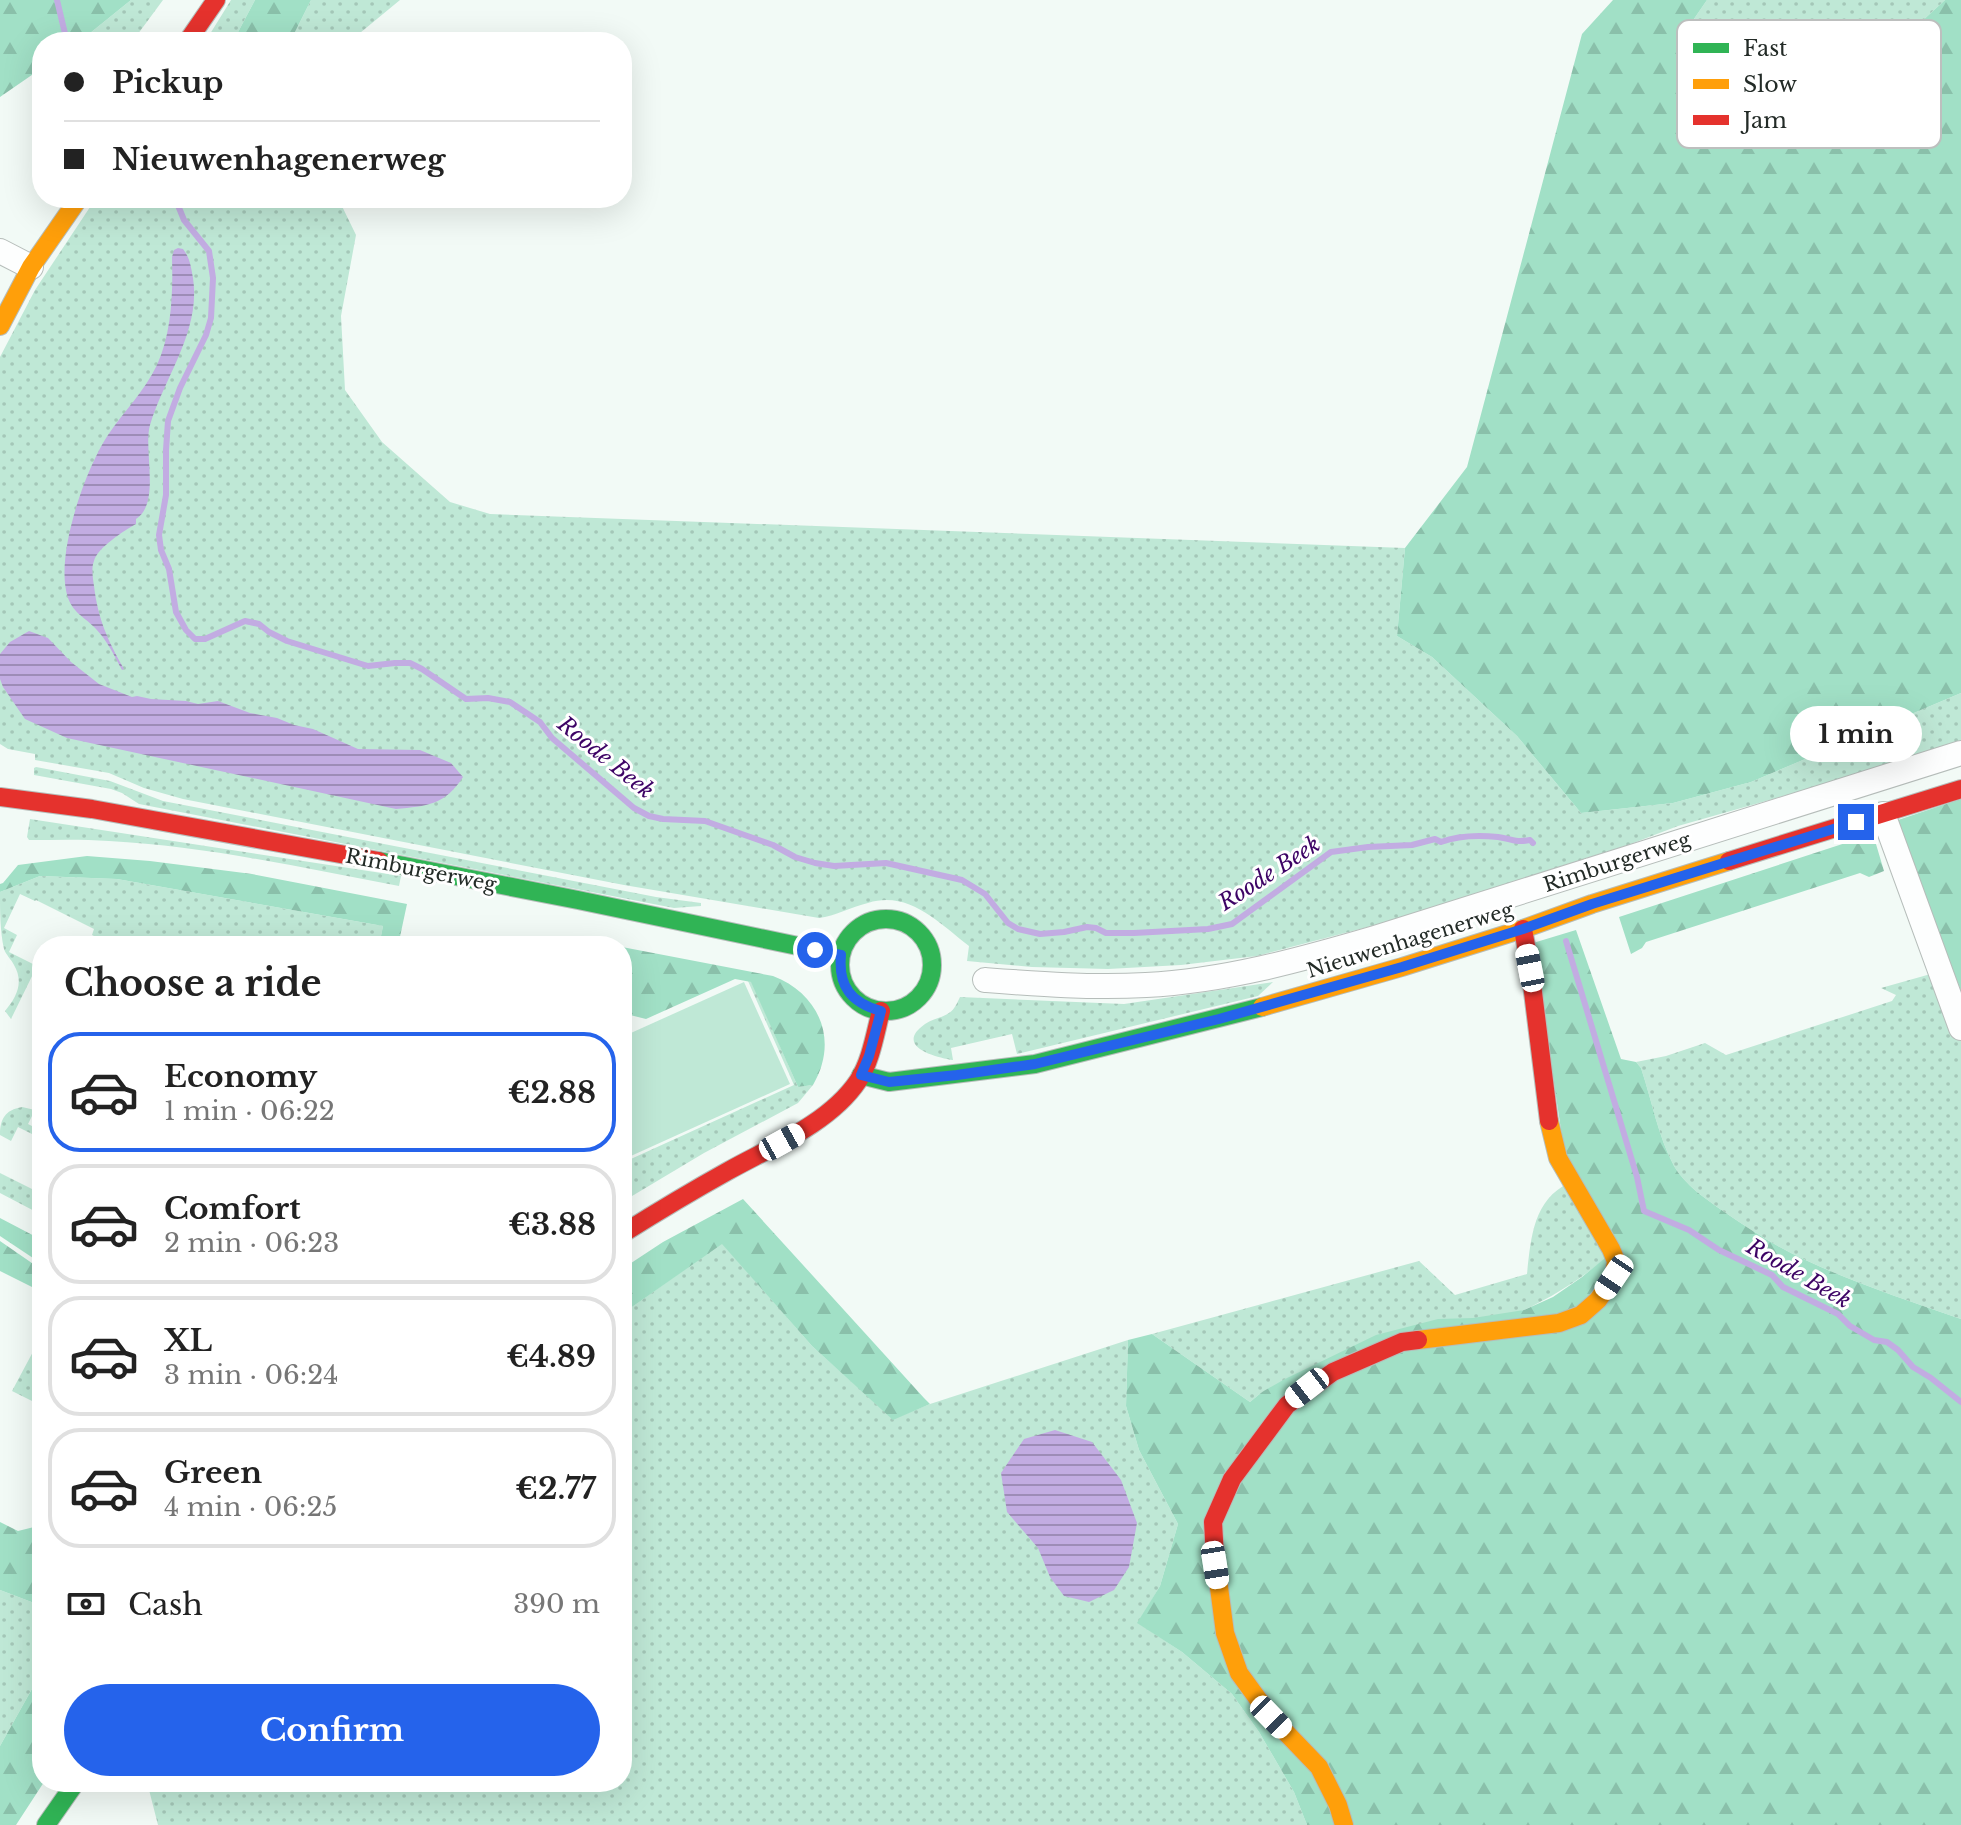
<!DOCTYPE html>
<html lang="en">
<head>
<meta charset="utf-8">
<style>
	:root { --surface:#fff; --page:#f6f6f6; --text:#222; --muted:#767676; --line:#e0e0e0; --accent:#2563eb }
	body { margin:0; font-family:"Libre Baskerville",serif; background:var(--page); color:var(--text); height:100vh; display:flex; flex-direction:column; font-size:30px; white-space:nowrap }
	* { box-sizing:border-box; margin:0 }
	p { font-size:26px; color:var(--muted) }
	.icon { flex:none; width:44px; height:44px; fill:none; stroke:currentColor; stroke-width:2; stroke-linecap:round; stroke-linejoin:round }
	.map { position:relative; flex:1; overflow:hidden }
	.details { position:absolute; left:32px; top:936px; width:600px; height:856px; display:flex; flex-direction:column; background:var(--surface); border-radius:32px; box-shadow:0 8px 32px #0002 }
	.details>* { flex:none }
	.banner { position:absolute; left:32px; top:32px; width:600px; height:176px; border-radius:32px; box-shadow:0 8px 32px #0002; display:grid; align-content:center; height:176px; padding:0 32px; background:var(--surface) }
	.end { position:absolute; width:36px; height:36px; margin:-18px; border:10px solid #2563eb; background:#fff; box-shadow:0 0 0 4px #fff }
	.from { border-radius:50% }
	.bubble { position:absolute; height:56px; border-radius:28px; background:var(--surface); box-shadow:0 8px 32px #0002; font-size:26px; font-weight:700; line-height:56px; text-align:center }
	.car { position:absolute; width:24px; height:48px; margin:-24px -12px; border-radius:10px; box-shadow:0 0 6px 2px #0007; background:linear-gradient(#fff 24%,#345 0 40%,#fff 0 76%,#345 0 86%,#fff 0) }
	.banner b { display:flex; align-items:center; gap:28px; height:76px; font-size:30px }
	.banner b+b { border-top:2px solid var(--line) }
	.banner i { width:20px; height:20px; background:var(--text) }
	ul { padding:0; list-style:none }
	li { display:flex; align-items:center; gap:24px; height:120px; margin:0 16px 12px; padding:0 16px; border:4px solid var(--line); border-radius:32px }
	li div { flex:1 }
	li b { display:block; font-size:30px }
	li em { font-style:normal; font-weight:700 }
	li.current { border-color:var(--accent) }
	li>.icon { width:72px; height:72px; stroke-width:1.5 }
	h2 { padding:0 32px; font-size:36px; line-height:96px }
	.pay { display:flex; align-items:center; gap:20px; height:88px; padding:0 32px; font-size:30px }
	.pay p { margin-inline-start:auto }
	.primary-button { display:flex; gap:16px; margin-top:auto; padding:16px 32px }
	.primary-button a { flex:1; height:92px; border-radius:48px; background:var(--accent); color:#fff; font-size:32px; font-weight:700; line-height:92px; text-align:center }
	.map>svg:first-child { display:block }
	.grass { fill:url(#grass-dots) }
	.forest { fill:url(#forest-firs) }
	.pitch { fill:#bfe8d6 }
	.water { fill:url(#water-rules) }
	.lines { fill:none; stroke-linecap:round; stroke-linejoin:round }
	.stream { stroke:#c2ace2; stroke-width:6 }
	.street-casing { stroke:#b6bdba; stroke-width:26 }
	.fast-casing { stroke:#b6bdba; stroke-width:20 }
	.slow-casing { stroke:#b6bdba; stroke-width:20 }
	.jam-casing { stroke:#b6bdba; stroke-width:20 }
	.street { stroke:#fdfefe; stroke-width:24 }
	.fast { stroke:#30b455; stroke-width:18 }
	.slow { stroke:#ff9f0a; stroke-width:18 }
	.jam { stroke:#e5322d; stroke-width:18 }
	.route { stroke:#2563eb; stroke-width:10 }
	.labels { text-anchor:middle; stroke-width:6; stroke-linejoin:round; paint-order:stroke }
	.street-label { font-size:20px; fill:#232b27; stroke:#fff }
	.water-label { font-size:22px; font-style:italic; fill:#3d0365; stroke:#fff }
	.key { fill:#fff; stroke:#bdbfbe; stroke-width:2 }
	.key-label { font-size:22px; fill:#232b27 }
</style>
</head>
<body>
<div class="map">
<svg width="1961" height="1825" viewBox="0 0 1961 1825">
	<defs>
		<pattern id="grass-dots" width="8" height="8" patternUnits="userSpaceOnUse" patternTransform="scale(2)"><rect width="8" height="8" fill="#bfe8d6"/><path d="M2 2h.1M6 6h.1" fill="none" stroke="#a4c7b8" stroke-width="1.8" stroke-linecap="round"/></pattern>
		<pattern id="forest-firs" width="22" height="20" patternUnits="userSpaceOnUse" patternTransform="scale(2)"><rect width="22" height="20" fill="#a1e0c6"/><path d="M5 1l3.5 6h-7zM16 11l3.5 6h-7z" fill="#8ac0aa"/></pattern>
		<pattern id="water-rules" width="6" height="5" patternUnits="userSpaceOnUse" patternTransform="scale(2)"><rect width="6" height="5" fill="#c2ace2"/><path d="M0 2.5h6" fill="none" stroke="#9d8cb7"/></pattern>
	</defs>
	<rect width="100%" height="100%" fill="#f2faf6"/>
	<!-- grass -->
	<path class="grass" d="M131,0h32l-31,42h-53z
		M231,0h24l-18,34 -21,2 -1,6h-10z
		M311,0h89l-51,42h-59z
		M1707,0h238l-148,136 -60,-20 -49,-35 -3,-49z
		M96,198h242l18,37 -15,81 4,74 37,52 68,60 40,12 915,34 -8,88 35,21 85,79 64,77 92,-10 78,-21 210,-89v48l-125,40 -158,45 -50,19 -245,78 -126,33 -76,9 -73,4 -76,-2 -65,-6 2,-15c-30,-23 -60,-56 -101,-43 -17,4 -33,13 -49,15l-195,-33 -441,-86 -39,-11 -35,-15 -74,-13v-6l-27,-5 -8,-5v-387l35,-67z
		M36,767l74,14 53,20 493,96 45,6v3l-27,2 -535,-104 -17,-11 -11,-4 -77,-14v-7z
		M30,819l371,57 -2,10c-96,-18 -193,-40 -290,-45 -27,-2 -54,-1 -80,-1l-2,-3z
		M40,876l77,3 266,47 -4,20h-275l2,-4 -14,-7 2,-6 -58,-29 -1,1 -15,-7 -16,34 13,7 -8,17 26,13 1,3 -25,51 -6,-8c12,-14 19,-29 9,-46 -3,-6 -8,-10 -10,-16 -4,-18 -4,-38 -4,-57z
		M1952,968l9,23v328c-57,-20 -116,-39 -170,-66 -24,-12 -46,-27 -68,-42 -17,-12 -38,-26 -49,-45 -16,-30 -22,-65 -33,-98l-5,-6 30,-6 39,-13 21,12 166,-54 4,-6 -15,-7z
		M748,981l4,1 46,105 15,-2 -15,18 -94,50 -82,49v-39l172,-78z
		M1273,982l-15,14 -241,58 -5,-20 -61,14 2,12c-19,-3 -59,-14 -28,-36 7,-5 17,-6 24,-11 6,-4 8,-10 11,-16l164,7z
		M22,1107l13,3 -7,14 14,7v8l-24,-12 -7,14 -11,-6c0,-16 5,-25 22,-28z
		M0,1173l42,21v21l-42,-22z
		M1569,1183l42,71c-29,24 -53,40 -87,56l-262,82 -12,10 -98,-68 267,-73 36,34 72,-21c4,-36 6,-74 42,-91z
		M722,1243l90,103 81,73 37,-15 198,-64 -2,66 13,44 39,74 -18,62 -22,37 44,29 50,42 27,38 35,60 13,33h-1149l-11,-43h475v-468z
		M35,1348l7,4v34l-8,16 -22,-11z
		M0,1590l42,16v65l-42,75z"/>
	<!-- forest -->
	<path class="forest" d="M0,0h131l-52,42h-37v26l-42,29z
		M255,0h56l-21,42h-75l1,-6 21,-2z
		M1613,0h94l-22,32 3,49 49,35 60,20 148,-136h16v693l-210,89 -78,21 -92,10 -64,-77 -85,-79 -35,-21 8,-88 62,-81 115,-433z
		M1961,799v192l-66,-170z
		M1873,834l11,37 -15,6 -9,-4 -214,69 -4,6 -11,6 -12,-37z
		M87,856l63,5 102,13 155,30 -9,42h-19l4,-20 -266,-47 -77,-3 -40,16v-8l3,-1 15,-18z
		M1576,930l45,129 15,3 5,6c11,33 17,68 33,98 11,19 32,33 49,45 22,15 44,30 68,42 54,27 113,46 170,66v506h-654l-13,-33 -35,-60 -27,-38 -50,-42 -45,-29 23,-37 18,-62 -39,-74 -13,-44 2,-66 24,-6 98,68 12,-10 23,-13 91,-44 62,-16 35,-1 51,-8 29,-13 29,-20 28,-23 -41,-71 -36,-240z
		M622,947l151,29c47,18 66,65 40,109l-15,2 -47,-105 -16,-3 -89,40 -24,-6z
		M743,1199l181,199 6,6 -37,16 -81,-74 -90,-102 -100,70v-45l41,-27z
		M0,1218l42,22v24l-42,-28z
		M0,1241l42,29v22l-42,-21z
		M0,1522l18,9 24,-6v81l-42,-16z
		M42,1671v111h2l-28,43h-16v-79z"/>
	<!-- pitch -->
	<path class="pitch" d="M744,982l46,102 -168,76v-123z"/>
	<!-- water -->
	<path class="water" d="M178,248l5,1c7,9 8,18 10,29 8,53 -28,98 -43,147 -7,25 11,78 -14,94v5c-11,6 -39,24 -42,37 -3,7 -1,18 0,25 4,33 14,55 30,83l-2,1c-7,-13 -15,-30 -26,-41 -11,-12 -22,-15 -28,-31 -14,-41 17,-128 40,-163 16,-24 36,-43 49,-70 15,-33 16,-72 15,-108l2,-7z
		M29,631l19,7 23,24 28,22 33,13 5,-1 14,3 35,2 12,3 20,-3 32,12 27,5 17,7 19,4 45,20 62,1 31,13 12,14c-18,28 -36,29 -67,32l-329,-71 -42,-19 -22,-32 -3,-8v-25l10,-12z
		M1055,1430l37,12 29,38 16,43 -8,44 -15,23 -25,12 -25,-6 -14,-19 -12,-29 -31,-36 -6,-39 23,-34z"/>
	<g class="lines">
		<!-- stream -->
		<path class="stream" d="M57,0l10,42
			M175,198l9,22 25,31 4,27 -2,40 -5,17 -26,53 -12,33 -2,29v45l-7,40 2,15 8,19 7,43 10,18 9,9h10l40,-18 14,3 10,8 18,9 81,25 27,-3h15l12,6 44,30 22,-1 22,4 30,20 12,16 82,70 15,8 14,3 42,2 68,24 22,12 20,6 19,3 52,-3 76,17 23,14 23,29 10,6 22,5 24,-2 23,-5 9,1 10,5h28l74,-4 24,-5 99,-72 37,-5 44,-2 23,-6 6,3c19,-7 37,-7 57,-5 15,2 16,6 32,3l3,3
			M1566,941l71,236 7,34 45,19 30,20 53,25 11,12 55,27 12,12 24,14 13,2 11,8 15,17 18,11 30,24"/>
		<defs>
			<path id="street" d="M0,251l31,16
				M1883,814l78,214
				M985,980c54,4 107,8 161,5 78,-4 154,-25 229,-47l586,-185"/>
			<path id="fast" d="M379,861l199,39 263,55
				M840 965a46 46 0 1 1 92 0a46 46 0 1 1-92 0Z
				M861,1075l28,7 146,-18 227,-57
				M46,1825l30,-43"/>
			<path id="slow" d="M0,326l31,-59 48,-69
				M1262,1007l140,-40 121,-38 69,-25 137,-43
				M1418,1340l141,-17 22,-8 17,-15 16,-23 2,-16 -5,-12 -53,-91 -9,-37
				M1215,1557l10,76 14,40 32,44 48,50 19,38 6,20"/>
			<path id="jam" d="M187,42l29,-42
				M0,797l92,12 287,52
				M1729,861l232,-72
				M1523,929l7,39 19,153
				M622,1234c35,-22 70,-43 106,-63 43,-24 102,-48 130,-90 13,-20 17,-47 23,-70
				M1215,1557l-2,-35 19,-43 55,-74 46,-33 69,-30 16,-2"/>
		</defs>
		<!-- street casing -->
		<use href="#street" class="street-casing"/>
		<!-- fast casing -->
		<use href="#fast" class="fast-casing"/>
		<!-- slow casing -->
		<use href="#slow" class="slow-casing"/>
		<!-- jam casing -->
		<use href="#jam" class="jam-casing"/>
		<!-- street -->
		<use href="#street" class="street"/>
		<!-- fast -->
		<use href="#fast" class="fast"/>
		<!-- slow -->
		<use href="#slow" class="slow"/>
		<!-- jam -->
		<use href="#jam" class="jam"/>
	</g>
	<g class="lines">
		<!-- route -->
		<path class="route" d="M815,950l26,5c-3,31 10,48 40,56l-12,45 -8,19 28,7 68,-7 78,-11 184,-45 183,-52 121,-38 69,-25 264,-82"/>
	</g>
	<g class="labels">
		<!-- street labels -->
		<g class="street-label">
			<text transform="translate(1617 862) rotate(-18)" y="7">Rimburgerweg</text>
			<text transform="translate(421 870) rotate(11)" y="7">Rimburgerweg</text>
			<text transform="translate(1410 940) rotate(-17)" y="7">Nieuwenhagenerweg</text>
		</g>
		<!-- water labels -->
		<g class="water-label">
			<text transform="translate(606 757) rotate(39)" y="8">Roode Beek</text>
			<text transform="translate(1269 873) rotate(-33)" y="8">Roode Beek</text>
			<text transform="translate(1799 1273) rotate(30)" y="8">Roode Beek</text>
		</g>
	</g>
	<!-- legend -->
	<rect x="1677" y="20" width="264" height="128" rx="12" class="key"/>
	<rect x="1693" y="43" width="36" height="10" fill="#30b455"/>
	<rect x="1693" y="79" width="36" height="10" fill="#ff9f0a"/>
	<rect x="1693" y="115" width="36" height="10" fill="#e5322d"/>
	<g class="key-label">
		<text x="1743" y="56">Fast</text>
		<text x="1743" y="92">Slow</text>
		<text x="1743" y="128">Jam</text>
	</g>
</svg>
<i class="end from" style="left:815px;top:950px"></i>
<i class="end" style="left:1856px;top:822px"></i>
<div class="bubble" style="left:1790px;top:706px;width:132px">1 min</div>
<i class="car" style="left:1530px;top:968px;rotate:349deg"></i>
<i class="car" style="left:782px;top:1142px;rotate:61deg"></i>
<i class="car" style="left:1614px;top:1277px;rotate:214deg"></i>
<i class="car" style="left:1307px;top:1388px;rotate:232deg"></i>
<i class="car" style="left:1215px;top:1565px;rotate:171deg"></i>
<i class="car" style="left:1271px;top:1717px;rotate:136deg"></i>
<div class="banner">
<b><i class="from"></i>Pickup</b>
<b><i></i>Nieuwenhagenerweg</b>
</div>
<section class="details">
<h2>Choose a ride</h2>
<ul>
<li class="current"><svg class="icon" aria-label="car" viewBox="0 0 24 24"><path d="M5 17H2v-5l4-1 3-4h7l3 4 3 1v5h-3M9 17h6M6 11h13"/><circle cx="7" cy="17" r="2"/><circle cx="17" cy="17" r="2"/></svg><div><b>Economy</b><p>1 min · 06:22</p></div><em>€2.88</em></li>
<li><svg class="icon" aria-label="car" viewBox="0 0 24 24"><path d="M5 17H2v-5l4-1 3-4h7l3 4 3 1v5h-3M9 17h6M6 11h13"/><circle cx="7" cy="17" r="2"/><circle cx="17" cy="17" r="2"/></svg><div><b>Comfort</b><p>2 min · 06:23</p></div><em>€3.88</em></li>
<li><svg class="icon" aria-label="car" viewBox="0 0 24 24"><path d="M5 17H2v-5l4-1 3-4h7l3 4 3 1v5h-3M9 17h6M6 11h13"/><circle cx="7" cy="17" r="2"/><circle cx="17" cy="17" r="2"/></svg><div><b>XL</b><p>3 min · 06:24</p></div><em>€4.89</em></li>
<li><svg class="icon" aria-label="car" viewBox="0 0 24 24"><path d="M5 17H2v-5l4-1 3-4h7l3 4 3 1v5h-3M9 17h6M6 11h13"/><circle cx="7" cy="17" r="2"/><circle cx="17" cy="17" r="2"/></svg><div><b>Green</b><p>4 min · 06:25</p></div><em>€2.77</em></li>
</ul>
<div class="pay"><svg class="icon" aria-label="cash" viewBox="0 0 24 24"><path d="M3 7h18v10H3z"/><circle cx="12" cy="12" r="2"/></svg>Cash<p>390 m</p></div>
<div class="primary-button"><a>Confirm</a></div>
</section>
</div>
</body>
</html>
